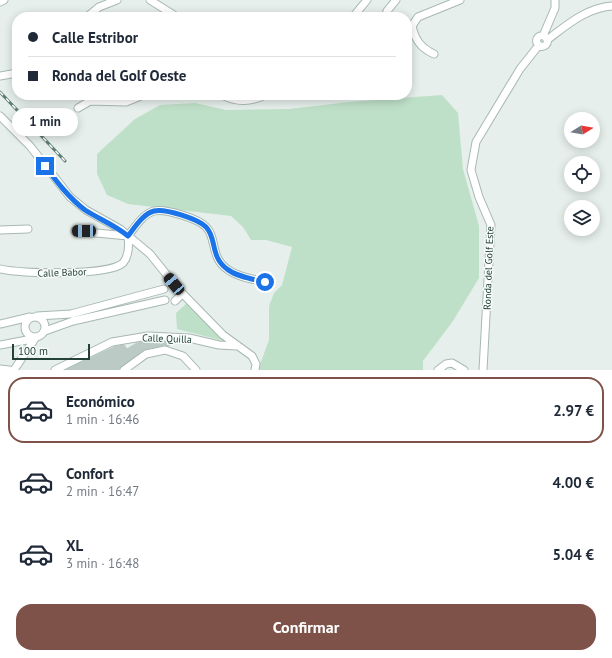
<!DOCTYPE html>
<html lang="es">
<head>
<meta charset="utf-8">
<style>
	:root { --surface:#fff; --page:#f2f2f3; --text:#1f2937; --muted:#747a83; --line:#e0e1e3; --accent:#7f5249 }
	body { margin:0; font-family:"PT Sans",sans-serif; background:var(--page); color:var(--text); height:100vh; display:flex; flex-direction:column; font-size:15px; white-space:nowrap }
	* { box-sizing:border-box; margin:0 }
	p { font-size:13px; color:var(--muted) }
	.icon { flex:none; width:22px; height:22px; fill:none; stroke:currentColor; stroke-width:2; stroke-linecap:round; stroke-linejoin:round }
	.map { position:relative; height:370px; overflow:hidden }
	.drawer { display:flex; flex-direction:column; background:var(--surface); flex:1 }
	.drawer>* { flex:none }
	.top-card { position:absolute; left:12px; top:12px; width:400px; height:88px; border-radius:16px; box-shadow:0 2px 10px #0003; display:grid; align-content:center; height:88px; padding:0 16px; background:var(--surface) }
	.needle { width:26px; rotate:79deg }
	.controls { position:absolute; left:564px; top:112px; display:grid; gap:8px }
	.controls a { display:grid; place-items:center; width:36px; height:36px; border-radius:50%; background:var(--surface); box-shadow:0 2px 10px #0003; font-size:20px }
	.scale { position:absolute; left:12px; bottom:10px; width:78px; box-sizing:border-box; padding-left:4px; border:2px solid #24423a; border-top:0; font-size:11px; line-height:14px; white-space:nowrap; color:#24423a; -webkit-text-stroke:3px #f7fbf9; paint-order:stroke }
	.end { position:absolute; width:18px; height:18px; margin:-9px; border:5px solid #1a73e8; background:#fff; box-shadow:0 0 0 2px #fff }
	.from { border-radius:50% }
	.bubble { position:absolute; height:28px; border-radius:14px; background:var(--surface); box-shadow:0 2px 10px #0003; font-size:13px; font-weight:600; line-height:28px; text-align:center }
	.car { position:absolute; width:12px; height:24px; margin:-12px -6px; border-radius:5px; box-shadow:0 0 3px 1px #0007; background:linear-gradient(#222 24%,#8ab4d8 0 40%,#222 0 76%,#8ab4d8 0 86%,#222 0) }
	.top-card b { display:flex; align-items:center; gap:14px; height:38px; font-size:15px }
	.top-card b+b { border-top:1px solid var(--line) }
	.top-card i { width:10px; height:10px; background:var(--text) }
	ul { padding:7px 0 0; list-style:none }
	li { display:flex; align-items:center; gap:12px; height:66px; margin:0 8px 6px; padding:0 8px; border:2px solid transparent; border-radius:16px }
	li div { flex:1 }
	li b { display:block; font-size:15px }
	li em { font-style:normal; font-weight:600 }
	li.current { border-color:var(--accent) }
	li>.icon { width:36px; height:36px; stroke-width:1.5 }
	.primary-button { display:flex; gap:8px; margin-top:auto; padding:8px 16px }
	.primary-button a { flex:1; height:46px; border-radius:16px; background:var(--accent); color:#fff; font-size:16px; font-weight:600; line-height:46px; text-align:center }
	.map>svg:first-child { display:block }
	.green { fill:#bfe0c8 }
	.building { fill:#bbcac4; stroke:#b8c9c2 }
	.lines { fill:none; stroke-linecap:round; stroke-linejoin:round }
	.minor-casing { stroke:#a8b8b2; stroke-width:9 }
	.minor { stroke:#fff; stroke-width:7 }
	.rail-casing { stroke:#5f7d75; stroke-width:3 }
	.rail { stroke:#f7fbf9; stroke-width:1.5; stroke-dasharray:4.5; stroke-linecap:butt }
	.route { stroke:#1a73e8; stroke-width:5 }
	.labels { text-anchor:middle; stroke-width:3; stroke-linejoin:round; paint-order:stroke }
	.street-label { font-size:10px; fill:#24423a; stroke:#f7fbf9 }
</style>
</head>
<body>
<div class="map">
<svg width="612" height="370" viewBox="0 0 612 370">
	<rect width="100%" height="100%" fill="#e6efeb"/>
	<!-- green -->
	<path class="green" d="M442,95l16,18 5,56 16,57v52l-26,43 -30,40v9h-165l11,-30v-34l5,-13 8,-8 10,-38 -26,-7h-15l-8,-13 -12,-11 -103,-12 -21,-9 -10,-21v-20l38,-35 25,-14 35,-2 31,7 63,-1 60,-7z
		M187,303l37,38 -47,-12 -1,-16z"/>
	<!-- building -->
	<path class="building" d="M154,341l15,1v4l-5,-1 -21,5 -25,20h-52l48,-23 10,-2 3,4 10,-6z"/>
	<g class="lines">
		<defs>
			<path id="minor" d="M150,0l27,17
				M0,2l4,-2
				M87,17l12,-10 18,-7
				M353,17l14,-17
				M385,17l2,-6 9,-11
				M536.5 41a5.5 5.5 0 1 1 11 0a5.5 5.5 0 1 1-11 0Z
				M543,36l12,-28v-8
				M547,40c20,-15 39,-32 65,-34
				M434,54c-13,-6 -19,-14 -22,-28l6,-9 42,-17
				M0,76l17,-3
				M222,95c14,7 29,7 43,0
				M78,108l12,-7 36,1 17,-7
				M0,116l30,30 40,51 16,13 34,19 30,25 29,36v7l-4,4
				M0,230l28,-1
				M75,231l53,5
				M0,269c20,5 109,7 123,-6 6,-7 6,-19 5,-27 7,-9 15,-22 26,-25 11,-3 45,8 52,16 11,11 4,30 21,42 10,8 26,10 38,13
				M179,290l44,45 29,21 4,8 -1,6
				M37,316l34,-2 93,-25
				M25 327a10 10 0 1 1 20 0a10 10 0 1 1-20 0Z
				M0,324l30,-7
				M45,331l28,-10 92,-21
				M0,345l27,-5 6,-3
				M0,369l9,1
				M14,370l22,-33
				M55,370l57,-28 36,-6 41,2 30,7 18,1
				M124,370l22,-16 19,-4 18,6 13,14
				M438,370l8,-6 6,-1 12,7
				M483,370l8,-145 -12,-28 -8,-27 5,-28 44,-73 19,-24"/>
		</defs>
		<!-- minor casing -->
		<use href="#minor" class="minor-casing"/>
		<!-- minor -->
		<use href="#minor" class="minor"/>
		<defs>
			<path id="rail" d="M0,92l65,69"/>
		</defs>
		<!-- rail casing -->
		<use href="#rail" class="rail-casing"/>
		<!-- rail -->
		<use href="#rail" class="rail"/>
	</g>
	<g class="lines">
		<!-- route -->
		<path class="route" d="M45,166c12,16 24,32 40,44 14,9 30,15 43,26 7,-9 15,-22 26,-25 11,-3 44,8 52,16 11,11 4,30 21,42 10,8 26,10 38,13"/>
	</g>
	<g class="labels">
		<!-- street labels -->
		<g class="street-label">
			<text transform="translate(488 268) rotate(-88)" y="4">Ronda del Golf Este</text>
			<text transform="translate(62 272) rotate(-2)" y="4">Calle Babor</text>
			<text transform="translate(167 338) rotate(2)" y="4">Calle Quilla</text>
		</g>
	</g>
</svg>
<div class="controls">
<a><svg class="needle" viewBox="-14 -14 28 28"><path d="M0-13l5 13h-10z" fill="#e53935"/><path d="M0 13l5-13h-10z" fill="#747a83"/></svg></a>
<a><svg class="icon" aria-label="locate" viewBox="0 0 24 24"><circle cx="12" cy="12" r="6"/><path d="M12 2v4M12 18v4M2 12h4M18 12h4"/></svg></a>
<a><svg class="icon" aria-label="layers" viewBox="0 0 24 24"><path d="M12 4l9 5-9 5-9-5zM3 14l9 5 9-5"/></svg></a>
</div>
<div class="scale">100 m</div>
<i class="end from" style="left:265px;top:282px"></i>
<i class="end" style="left:45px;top:166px"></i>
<div class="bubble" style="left:12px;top:108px;width:66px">1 min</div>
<i class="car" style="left:84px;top:231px;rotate:270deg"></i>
<i class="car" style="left:174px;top:284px;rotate:320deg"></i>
<div class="top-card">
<b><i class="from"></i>Calle Estribor</b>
<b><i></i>Ronda del Golf Oeste</b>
</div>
</div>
<section class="drawer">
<ul>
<li class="current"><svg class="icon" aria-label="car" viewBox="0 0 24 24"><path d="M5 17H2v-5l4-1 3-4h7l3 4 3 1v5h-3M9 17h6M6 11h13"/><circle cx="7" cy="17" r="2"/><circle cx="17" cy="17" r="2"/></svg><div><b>Económico</b><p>1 min · 16:46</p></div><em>2.97 €</em></li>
<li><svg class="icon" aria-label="car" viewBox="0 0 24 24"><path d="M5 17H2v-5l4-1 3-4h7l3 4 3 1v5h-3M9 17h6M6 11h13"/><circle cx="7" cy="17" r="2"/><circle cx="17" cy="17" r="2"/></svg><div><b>Confort</b><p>2 min · 16:47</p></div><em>4.00 €</em></li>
<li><svg class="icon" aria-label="car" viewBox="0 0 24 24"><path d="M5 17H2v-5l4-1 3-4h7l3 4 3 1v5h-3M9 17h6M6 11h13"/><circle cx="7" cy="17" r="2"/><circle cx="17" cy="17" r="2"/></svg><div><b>XL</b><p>3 min · 16:48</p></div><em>5.04 €</em></li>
</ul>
<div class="primary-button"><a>Confirmar</a></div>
</section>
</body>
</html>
